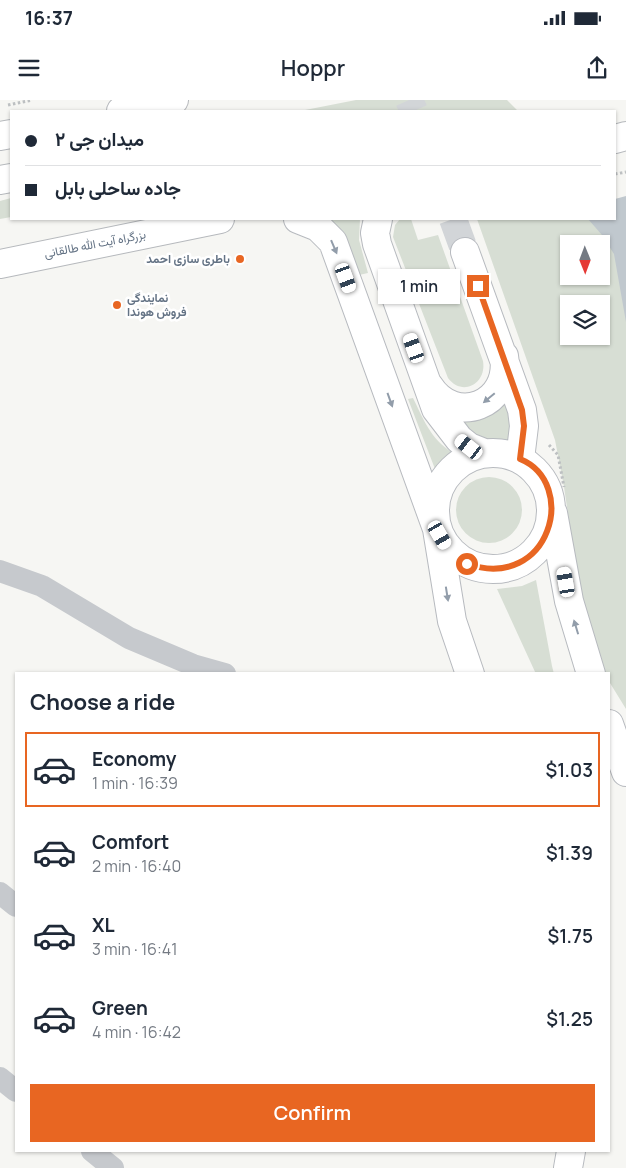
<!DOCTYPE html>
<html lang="en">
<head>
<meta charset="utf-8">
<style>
	:root { --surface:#fff; --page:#f2f2f3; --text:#1f2937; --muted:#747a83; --line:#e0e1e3; --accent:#e86622 }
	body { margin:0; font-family:Manrope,Vazirmatn,sans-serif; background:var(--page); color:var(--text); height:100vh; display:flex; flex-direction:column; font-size:19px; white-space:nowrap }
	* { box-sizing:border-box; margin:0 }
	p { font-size:16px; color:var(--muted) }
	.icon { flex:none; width:28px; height:28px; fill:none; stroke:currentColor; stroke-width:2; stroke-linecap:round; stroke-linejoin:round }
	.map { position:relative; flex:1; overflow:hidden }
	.details { position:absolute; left:15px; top:572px; width:595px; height:480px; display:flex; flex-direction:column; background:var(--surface); border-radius:0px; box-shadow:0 1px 4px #0004 }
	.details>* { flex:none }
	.hud { position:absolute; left:10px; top:10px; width:606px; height:110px; border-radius:0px; box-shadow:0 1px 4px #0004; display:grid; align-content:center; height:110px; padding:0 15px; background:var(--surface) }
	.needle { width:32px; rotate:179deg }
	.buttons { position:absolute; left:560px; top:135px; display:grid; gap:10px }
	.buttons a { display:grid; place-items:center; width:50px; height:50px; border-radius:0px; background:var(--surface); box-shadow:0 1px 4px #0004; font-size:25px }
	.end { position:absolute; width:22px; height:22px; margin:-11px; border:6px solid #e86622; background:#fff; box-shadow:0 0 0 2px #fff }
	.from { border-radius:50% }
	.bubble { position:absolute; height:35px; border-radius:0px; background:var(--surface); box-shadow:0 1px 4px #0004; font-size:16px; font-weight:600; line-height:35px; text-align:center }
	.car { position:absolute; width:15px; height:30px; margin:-15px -8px; border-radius:6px; box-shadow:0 0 4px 1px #0007; background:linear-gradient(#fff 24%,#345 0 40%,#fff 0 76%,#345 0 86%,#fff 0) }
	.hud b { display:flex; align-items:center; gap:18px; height:48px; font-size:19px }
	.hud b+b { border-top:1px solid var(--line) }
	.hud i { width:12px; height:12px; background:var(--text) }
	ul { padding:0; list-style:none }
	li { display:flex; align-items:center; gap:15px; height:75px; margin:0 10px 8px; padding:0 5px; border:2px solid transparent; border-radius:0px }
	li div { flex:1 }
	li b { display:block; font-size:19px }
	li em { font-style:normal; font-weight:600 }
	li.current { border-color:var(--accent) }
	li>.icon { width:45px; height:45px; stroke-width:1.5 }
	h2 { padding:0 15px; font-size:22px; line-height:60px }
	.primary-button { display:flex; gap:10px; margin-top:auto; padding:10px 15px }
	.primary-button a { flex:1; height:58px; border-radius:0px; background:var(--accent); color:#fff; font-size:20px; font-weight:600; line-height:58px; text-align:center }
	.status { display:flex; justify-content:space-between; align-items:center; height:35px; padding:0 25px; background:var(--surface); direction:ltr }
	.status svg { height:14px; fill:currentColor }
	header { display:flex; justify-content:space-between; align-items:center; height:65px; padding:0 15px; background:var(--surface); font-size:22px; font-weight:600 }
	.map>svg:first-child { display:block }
	.green { fill:#d7ded4; fill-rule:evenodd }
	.water { fill:#c0c8ce }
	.pier { fill:#f6f6f3 }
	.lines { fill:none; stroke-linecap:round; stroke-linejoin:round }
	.primary-tunnel { stroke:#d2d5d8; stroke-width:28; stroke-dasharray:28 14; stroke-linecap:butt }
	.primary-casing { stroke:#b7babf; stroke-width:30 }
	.highway-casing { stroke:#b6b9bd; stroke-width:30 }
	.path { stroke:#bdc0c2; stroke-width:3; stroke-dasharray:2.5 2.5; stroke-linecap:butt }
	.street { stroke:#c6c9cd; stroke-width:22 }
	.primary { stroke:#fff; stroke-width:28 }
	.highway { stroke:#fff; stroke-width:28 }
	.oneway { fill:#929daa }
	.route { stroke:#e86622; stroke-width:6 }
	.poi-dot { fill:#e86622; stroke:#fff; stroke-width:2 }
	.labels { text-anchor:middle; stroke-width:5; stroke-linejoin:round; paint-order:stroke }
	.street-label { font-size:12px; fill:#647385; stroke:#fff }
	.poi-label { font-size:12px; font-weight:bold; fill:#647385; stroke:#fff; text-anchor:end }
</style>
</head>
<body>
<div class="status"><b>16:37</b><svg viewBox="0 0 49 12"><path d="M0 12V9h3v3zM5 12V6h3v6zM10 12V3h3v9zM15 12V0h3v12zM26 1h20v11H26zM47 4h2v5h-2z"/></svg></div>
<header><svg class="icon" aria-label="menu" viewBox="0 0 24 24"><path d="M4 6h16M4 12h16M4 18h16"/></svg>Hoppr<svg class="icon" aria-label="share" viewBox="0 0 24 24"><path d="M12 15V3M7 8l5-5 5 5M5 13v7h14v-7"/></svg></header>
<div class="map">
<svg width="626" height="1068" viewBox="0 0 626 1068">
	<rect width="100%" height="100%" fill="#f6f6f3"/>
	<!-- green -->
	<path class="green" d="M356,0h270v609l-16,-26 -1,-9h-3l-25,-73 -17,-114 -9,-47 -78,-221h138v-108h-315zM569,144h32v32h-32zM569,204h32v32h-32z
		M11,98v19l-11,2v-18z
		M324,119h36l-1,21 9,33 -9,2z
		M400,119h11l7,21 20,-5 45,126c4,23 -21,36 -35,17l-55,-141 2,-12z
		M507,290l4,28 -2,27 -31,-4 -23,-25z
		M413,298c10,20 18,42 39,54l-17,17 -27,-70z
		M456 410a33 33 0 1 1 66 0a33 33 0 1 1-66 0Z
		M536,480l16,86 2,8h-18l-39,-85 25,-3z"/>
	<!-- water -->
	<path class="water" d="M626,0v222l-12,-68 -12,-19 -14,-16h27v-108z"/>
	<!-- pier -->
	<path class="pier" d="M507,0h119v96l-11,3v-88h-97z"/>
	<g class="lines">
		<!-- primary-tunnel -->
		<path class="primary-tunnel" d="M409,0l5,11
			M453,119l12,33"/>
		<defs>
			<path id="primary" d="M298,119l20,8 15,15 104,287 15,92 18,53
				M378,119l-3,14 2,11 59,165 23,30 10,8 15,6
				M465,152l57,158 2,16 -4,33
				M429,286c26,41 83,19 75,-30
				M435 411a58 58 0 1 1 116 0a58 58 0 1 1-116 0Z
				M553,413l16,88 22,73
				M609,624l17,48
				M568,1068l3,-17"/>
			<path id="highway" d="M121,11l53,-11
				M0,36l11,-2
				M615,39l11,-3
				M0,80l11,-2
				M0,164l220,-45"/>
		</defs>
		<!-- primary casing -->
		<use href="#primary" class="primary-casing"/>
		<!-- highway casing -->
		<use href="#highway" class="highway-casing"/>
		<!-- path -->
		<path class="path" d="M8,5l24,-5
			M615,74l11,-2
			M549,345l9,10 6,32"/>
		<!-- street -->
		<path class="street" d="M0,471l42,15 87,52 64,27 32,9
			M0,793l16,13
			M0,978l16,13
			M92,1051l21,17"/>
		<!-- primary -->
		<use href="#primary" class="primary"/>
		<!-- highway -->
		<use href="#highway" class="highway"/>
	</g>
	<!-- one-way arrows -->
	<defs><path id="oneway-solid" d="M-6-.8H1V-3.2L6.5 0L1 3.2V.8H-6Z" transform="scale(1.25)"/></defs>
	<g class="oneway">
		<use href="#oneway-solid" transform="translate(334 147) rotate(67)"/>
		<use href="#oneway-solid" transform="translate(489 298) rotate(140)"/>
		<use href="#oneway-solid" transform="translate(390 300) rotate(70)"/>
		<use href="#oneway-solid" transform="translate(447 494) rotate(81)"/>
		<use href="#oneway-solid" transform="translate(576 527) rotate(-107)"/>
	</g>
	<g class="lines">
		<!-- route -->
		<path class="route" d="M467,464c84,28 112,-81 53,-105l4,-33 -2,-16 -44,-124"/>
	</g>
	<!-- markers -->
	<g class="poi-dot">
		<circle cx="240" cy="159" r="5"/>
		<circle cx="117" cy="205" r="5"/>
	</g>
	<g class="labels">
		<!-- street labels -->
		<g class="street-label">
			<text transform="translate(95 144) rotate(-11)" y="4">بزرگراه آیت الله طالقانی</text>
		</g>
		<!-- poi labels -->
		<g class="poi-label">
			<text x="230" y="163">باطری سازی احمد</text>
			<text x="127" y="202" text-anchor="start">نمایندگی<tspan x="127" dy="14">فروش هوندا</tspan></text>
		</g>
	</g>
</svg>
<div class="buttons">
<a><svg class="needle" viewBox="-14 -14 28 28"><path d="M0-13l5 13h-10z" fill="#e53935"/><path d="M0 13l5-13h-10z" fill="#747a83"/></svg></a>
<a><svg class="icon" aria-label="layers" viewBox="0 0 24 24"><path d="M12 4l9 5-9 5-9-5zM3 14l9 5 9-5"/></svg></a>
</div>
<i class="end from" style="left:467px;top:464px"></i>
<i class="end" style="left:478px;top:186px"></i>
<div class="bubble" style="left:378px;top:169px;width:82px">1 min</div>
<i class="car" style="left:346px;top:178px;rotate:160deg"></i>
<i class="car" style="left:414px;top:248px;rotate:340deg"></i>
<i class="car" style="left:469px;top:347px;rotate:308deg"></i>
<i class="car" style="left:440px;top:435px;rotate:150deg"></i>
<i class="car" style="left:566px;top:482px;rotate:350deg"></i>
<div class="hud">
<b><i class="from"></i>میدان جی ۲</b>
<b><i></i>جاده ساحلی بابل</b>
</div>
<section class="details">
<h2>Choose a ride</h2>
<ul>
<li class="current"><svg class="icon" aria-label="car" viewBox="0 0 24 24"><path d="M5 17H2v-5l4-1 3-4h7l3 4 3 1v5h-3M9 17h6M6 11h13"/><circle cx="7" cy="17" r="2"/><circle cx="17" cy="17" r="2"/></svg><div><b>Economy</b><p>1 min · 16:39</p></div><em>$1.03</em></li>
<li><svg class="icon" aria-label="car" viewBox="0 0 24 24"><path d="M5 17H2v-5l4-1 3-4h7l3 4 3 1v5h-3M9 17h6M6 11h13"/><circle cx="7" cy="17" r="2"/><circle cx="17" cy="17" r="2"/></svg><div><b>Comfort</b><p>2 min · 16:40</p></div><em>$1.39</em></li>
<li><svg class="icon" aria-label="car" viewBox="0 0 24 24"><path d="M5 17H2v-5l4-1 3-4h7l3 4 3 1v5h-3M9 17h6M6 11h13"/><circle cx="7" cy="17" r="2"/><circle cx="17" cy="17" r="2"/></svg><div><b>XL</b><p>3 min · 16:41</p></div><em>$1.75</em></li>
<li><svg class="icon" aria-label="car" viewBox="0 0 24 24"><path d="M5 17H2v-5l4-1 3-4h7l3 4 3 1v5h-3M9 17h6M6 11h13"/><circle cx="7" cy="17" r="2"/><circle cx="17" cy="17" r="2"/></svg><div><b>Green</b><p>4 min · 16:42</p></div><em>$1.25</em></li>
</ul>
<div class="primary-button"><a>Confirm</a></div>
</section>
</div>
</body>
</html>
